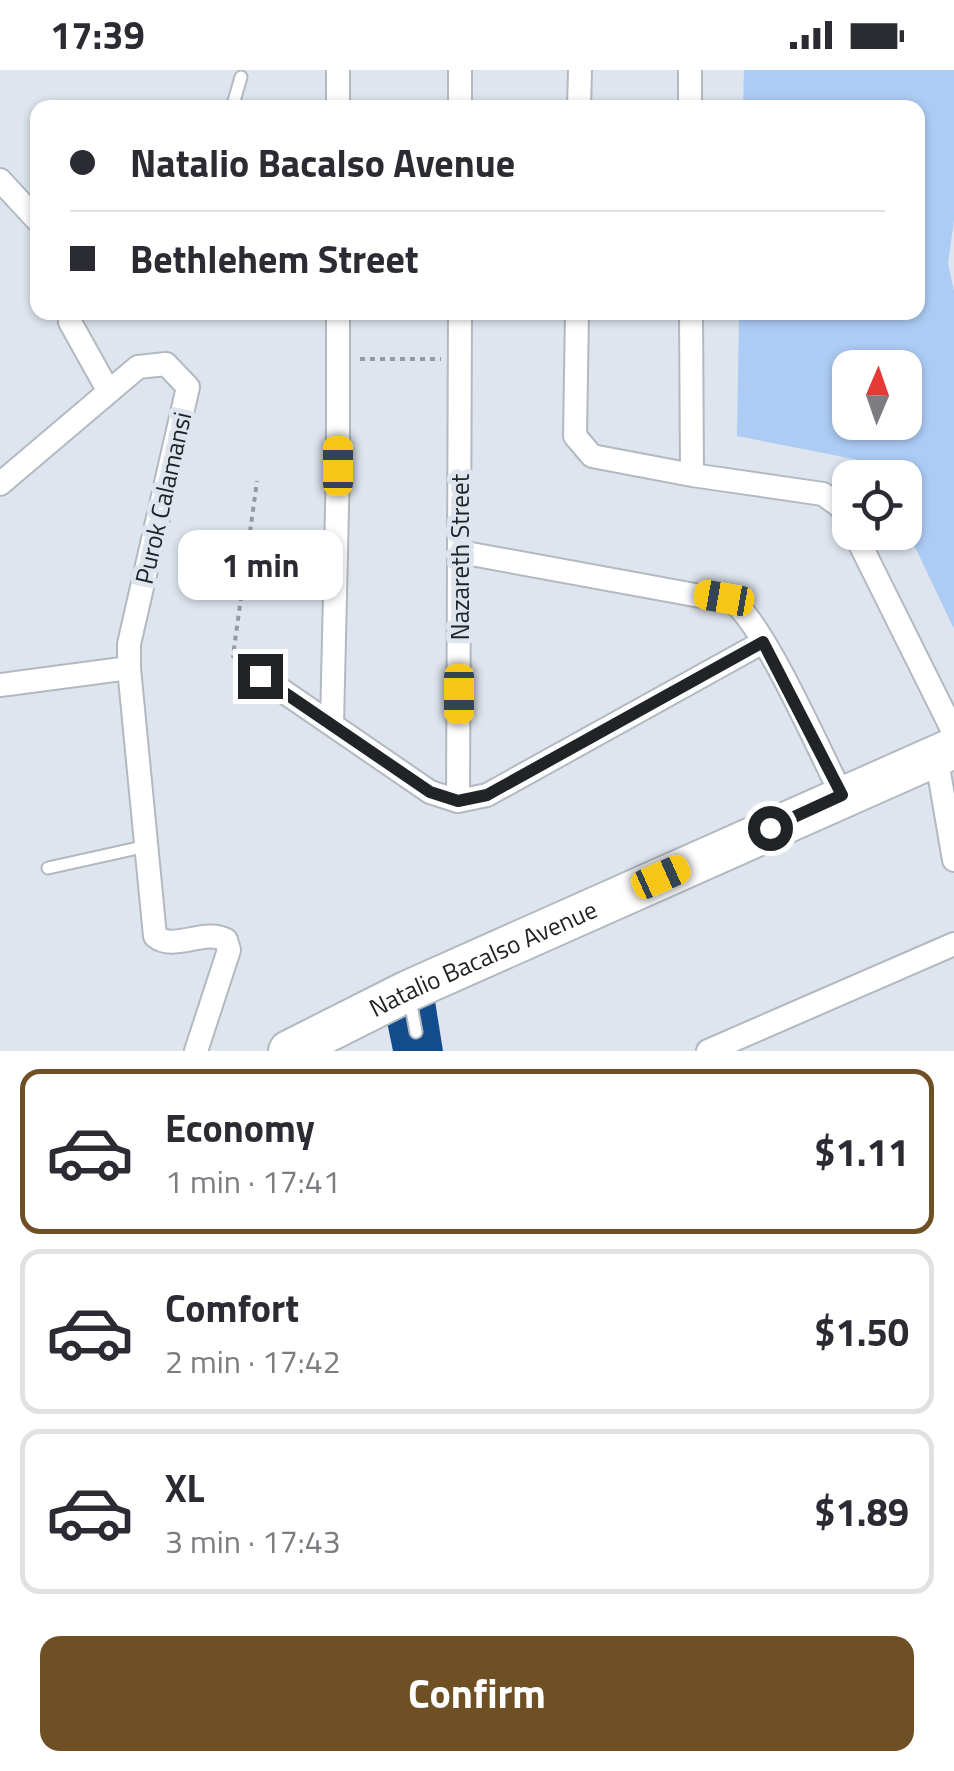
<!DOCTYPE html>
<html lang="en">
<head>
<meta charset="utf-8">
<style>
	:root { --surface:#fff; --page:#f7f7f7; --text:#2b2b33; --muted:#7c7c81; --line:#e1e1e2; --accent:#6e5024 }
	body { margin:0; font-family:"Titillium Web",sans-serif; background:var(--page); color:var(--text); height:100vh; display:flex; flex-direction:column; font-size:38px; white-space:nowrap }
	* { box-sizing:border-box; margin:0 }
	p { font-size:32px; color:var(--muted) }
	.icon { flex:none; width:55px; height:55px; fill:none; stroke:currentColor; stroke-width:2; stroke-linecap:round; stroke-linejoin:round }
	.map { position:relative; height:981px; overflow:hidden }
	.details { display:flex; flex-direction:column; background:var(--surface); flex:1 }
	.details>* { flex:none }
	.top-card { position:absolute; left:30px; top:30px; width:895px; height:220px; border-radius:20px; box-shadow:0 2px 8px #0004; display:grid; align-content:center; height:220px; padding:0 40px; background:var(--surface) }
	.needle { width:65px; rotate:2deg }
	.buttons { position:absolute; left:832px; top:280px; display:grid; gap:20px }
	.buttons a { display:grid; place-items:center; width:90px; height:90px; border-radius:20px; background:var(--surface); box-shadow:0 2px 8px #0004; font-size:50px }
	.end { position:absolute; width:45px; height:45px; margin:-22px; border:12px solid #212427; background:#fff; box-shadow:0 0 0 5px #fff }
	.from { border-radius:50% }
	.bubble { position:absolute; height:70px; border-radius:20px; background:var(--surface); box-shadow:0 2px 8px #0004; font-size:32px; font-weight:700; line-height:70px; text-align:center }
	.car { position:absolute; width:30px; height:60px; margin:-30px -15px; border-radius:12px; box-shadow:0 0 8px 2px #0007; background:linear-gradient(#f5c518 24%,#345 0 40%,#f5c518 0 76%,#345 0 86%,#f5c518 0) }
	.top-card b { display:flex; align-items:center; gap:35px; height:95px; font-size:38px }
	.top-card b+b { border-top:2px solid var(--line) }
	.top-card i { width:25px; height:25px; background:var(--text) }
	ul { padding:18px 0 0; list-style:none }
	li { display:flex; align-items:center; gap:30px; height:165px; margin:0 20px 15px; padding:0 20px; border:5px solid var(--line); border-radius:20px }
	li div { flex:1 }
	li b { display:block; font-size:38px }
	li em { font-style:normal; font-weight:700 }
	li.on { border-color:var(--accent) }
	li>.icon { width:90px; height:90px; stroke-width:1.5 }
	.primary-button { display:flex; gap:20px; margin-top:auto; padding:20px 40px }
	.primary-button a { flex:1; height:115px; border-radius:20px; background:var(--accent); color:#fff; font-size:40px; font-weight:700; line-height:115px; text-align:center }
	.status { display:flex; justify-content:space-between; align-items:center; height:70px; padding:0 50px; background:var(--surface); direction:ltr }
	.status svg { height:28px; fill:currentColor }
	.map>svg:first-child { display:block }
	.green { fill:#adccf5; fill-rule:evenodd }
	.building { fill:#134c8d }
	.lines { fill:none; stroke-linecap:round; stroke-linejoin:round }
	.lane-casing { stroke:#b2b9c1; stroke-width:15 }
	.street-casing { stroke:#b2b9c1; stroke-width:26 }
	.highway-casing { stroke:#b2b9c1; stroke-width:44 }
	.path { stroke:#959ba1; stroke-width:4; stroke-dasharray:5 5; stroke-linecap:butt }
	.lane { stroke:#fff; stroke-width:11 }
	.street { stroke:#fff; stroke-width:22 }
	.highway { stroke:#fff; stroke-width:40 }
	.route { stroke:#212427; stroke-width:12 }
	.labels { text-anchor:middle; stroke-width:10; stroke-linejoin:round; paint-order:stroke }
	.street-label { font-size:25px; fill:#212427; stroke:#dee5ee }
</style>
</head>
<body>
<div class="status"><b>17:39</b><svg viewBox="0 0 49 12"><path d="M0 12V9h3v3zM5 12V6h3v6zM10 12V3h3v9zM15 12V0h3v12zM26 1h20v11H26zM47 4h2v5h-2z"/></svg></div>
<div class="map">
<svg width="954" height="981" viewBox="0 0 954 981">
	<rect width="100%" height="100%" fill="#dee5ee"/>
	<!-- green -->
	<path class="green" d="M744,0h210v151l-6,42 6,28v338l-49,-103v-48l-23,-1 -8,-14 -137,-27 2,-123 179,-1v-204l-175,-1zM850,298h55v54h-55z"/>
	<!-- building -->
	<path class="building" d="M435,931l8,50h-50l-6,-29z"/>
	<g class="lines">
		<defs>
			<path id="lane" d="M232,38l9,-31
				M48,798l99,-22
				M410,930l6,32"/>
			<path id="street" d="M338,0v38
				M460,0v38
				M690,0v38
				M579,38l1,-38
				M0,110l38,41
				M72,242l-2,10 39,70
				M577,242l-2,124 17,20 100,19 131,19 18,13 9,18
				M691,242l1,163
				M0,414l138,-117 28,-3 22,23 -59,257v24l26,268c18,16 49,-8 71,4l3,10 -33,101
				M854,462l100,201
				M460,482l273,50c31,22 88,153 109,193
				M261,606l169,116 28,9 29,-6 276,-153
				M0,615l129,-17
				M332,654l6,-258v-154
				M936,685l18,105
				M458,731l2,-489
				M708,981l246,-107"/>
			<g id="highway">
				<path id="s1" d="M289,981l119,-60 546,-243"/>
			</g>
		</defs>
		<!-- lane casing -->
		<use href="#lane" class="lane-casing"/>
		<!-- street casing -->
		<use href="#street" class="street-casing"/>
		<!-- highway casing -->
		<use href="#highway" class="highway-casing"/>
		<!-- path -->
		<path class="path" d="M360,289h81
			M245,594l-12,-8 24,-175"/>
		<!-- lane -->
		<use href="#lane" class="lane"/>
		<!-- street -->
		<use href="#street" class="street"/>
		<!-- highway -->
		<use href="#highway" class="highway"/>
	</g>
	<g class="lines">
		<!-- route -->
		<path class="route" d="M260,606l170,116 28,9 29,-6 276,-153 79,153 -72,33"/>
	</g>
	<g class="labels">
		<!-- street labels -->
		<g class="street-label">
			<text transform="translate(163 428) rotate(-77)" y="9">Purok Calamansi</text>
			<text transform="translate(460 487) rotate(-90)" y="9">Nazareth Street</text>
			<text dy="9" stroke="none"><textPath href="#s1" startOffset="215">Natalio Bacalso Avenue</textPath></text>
		</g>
	</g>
</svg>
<div class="buttons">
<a><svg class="needle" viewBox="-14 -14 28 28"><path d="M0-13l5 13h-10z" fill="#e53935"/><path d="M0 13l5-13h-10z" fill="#7c7c81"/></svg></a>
<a><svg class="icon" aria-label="locate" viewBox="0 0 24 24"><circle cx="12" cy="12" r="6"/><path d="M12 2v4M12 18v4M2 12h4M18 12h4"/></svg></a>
</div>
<i class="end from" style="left:770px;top:758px"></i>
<i class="end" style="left:260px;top:606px"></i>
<div class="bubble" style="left:178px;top:460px;width:165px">1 min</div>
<i class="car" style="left:338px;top:396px;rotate:0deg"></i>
<i class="car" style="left:724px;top:528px;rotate:280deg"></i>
<i class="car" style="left:459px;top:624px;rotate:180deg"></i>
<i class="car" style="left:661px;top:807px;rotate:66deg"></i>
<div class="top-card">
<b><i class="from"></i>Natalio Bacalso Avenue</b>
<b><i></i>Bethlehem Street</b>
</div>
</div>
<section class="details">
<ul>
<li class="on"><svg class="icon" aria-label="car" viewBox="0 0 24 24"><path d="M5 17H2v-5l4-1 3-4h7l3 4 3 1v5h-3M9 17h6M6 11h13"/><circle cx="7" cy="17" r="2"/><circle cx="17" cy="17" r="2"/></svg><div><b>Economy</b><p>1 min · 17:41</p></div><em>$1.11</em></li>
<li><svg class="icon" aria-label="car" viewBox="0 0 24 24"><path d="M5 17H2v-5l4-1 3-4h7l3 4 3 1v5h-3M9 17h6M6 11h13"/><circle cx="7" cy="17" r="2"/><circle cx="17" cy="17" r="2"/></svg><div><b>Comfort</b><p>2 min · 17:42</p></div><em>$1.50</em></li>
<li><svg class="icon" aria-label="car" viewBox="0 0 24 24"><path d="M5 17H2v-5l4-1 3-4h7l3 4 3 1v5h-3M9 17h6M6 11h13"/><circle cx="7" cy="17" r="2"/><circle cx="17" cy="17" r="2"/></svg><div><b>XL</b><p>3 min · 17:43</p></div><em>$1.89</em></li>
</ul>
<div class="primary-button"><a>Confirm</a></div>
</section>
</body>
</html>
